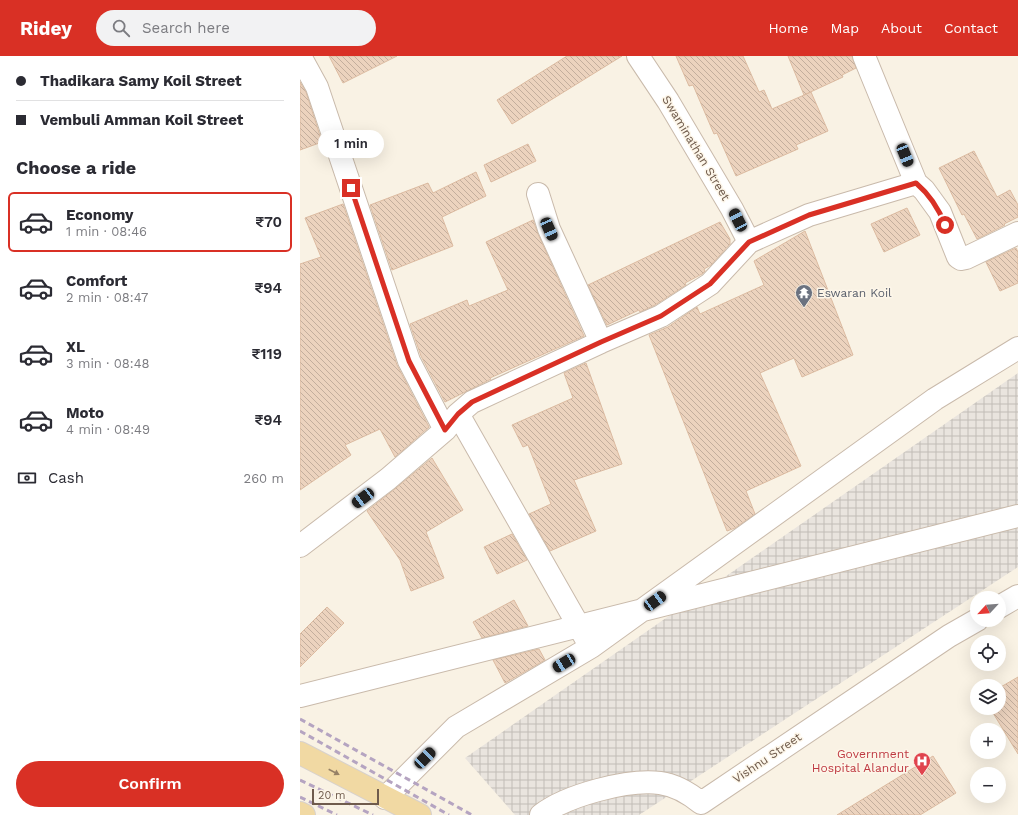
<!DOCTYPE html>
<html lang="en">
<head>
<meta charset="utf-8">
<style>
	:root { --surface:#fff; --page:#f2f2f3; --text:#2b2b33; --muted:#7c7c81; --line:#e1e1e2; --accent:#d93025 }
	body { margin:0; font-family:"Work Sans",sans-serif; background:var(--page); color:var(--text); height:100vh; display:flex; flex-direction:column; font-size:15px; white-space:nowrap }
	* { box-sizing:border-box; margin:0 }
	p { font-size:13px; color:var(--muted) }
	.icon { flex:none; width:22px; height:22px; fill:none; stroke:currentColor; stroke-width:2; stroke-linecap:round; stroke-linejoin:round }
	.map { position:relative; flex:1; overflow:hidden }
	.drawer { display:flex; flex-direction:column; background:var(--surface); width:300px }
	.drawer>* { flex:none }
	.top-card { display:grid; align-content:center; height:88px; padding:0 16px; background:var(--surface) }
	.needle { width:26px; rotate:244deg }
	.buttons { position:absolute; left:670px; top:535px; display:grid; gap:8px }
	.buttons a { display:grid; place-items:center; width:36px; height:36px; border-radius:50%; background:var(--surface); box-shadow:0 4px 16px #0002; font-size:20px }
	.scale { position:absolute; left:12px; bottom:10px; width:67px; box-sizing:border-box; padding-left:4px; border:2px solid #6f5b4c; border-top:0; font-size:11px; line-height:14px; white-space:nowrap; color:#6f5b4c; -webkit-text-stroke:3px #fdf6e9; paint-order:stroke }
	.end { position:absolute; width:18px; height:18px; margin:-9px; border:5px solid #d93025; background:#fff; box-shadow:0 0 0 2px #fff }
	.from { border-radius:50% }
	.bubble { position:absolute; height:28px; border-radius:14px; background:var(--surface); box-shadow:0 4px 16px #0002; font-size:13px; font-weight:600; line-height:28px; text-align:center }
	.car { position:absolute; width:12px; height:24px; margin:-12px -6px; border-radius:5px; box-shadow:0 0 3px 1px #0007; background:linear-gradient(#222 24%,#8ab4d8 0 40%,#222 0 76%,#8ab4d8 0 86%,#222 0) }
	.top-card b { display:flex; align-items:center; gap:14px; height:38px; font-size:15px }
	.top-card b+b { border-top:1px solid var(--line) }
	.top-card i { width:10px; height:10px; background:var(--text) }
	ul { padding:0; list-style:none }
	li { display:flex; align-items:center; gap:12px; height:60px; margin:0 8px 6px; padding:0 8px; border:2px solid transparent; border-radius:6px }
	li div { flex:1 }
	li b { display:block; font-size:15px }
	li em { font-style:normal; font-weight:600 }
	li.active { border-color:var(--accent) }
	li>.icon { width:36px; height:36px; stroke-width:1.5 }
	h2 { padding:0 16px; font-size:18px; line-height:48px }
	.pay { display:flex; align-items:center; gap:10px; height:44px; padding:0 16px; font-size:15px }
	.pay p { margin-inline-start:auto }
	.action { display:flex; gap:8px; margin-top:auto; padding:8px 16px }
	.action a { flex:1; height:46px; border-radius:24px; background:var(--accent); color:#fff; font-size:16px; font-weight:600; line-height:46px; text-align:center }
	header { display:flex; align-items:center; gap:24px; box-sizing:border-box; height:56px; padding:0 20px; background:var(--accent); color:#fff }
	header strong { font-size:19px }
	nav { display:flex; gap:22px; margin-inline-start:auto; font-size:14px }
	.search { width:280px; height:36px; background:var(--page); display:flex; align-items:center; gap:10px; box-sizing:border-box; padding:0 14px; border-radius:22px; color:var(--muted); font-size:15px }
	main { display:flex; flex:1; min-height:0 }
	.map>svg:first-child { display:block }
	.industrial { fill:url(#industrial-grid) }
	.building { fill:url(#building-back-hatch); stroke:#dcbba1 }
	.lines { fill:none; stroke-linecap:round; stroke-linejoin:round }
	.street-casing { stroke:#c9baab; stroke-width:24 }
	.primary-casing { stroke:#d7d1cd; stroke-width:24 }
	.street { stroke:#fff; stroke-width:22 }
	.primary { stroke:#f1d9a3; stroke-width:22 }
	.rail { stroke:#b5a4c1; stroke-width:3; stroke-dasharray:6 4; stroke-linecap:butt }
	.oneway { fill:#968166 }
	.route { stroke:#d93025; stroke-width:5 }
	.labels { text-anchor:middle; stroke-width:3; stroke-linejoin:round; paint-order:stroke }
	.street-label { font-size:12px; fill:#6f5b4c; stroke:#fdf6e9 }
	.worship-label { font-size:12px; fill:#5b616d; stroke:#fdf6e9; text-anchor:start }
	.health-label { font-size:12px; fill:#be3a42; stroke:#fdf6e9; text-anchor:end }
</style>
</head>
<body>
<header>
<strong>Ridey</strong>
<div class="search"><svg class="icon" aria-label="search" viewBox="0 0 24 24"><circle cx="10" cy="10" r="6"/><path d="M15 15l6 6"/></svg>Search here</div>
<nav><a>Home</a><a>Map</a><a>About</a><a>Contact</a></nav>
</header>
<main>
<section class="drawer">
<div class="top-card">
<b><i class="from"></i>Thadikara Samy Koil Street</b>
<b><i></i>Vembuli Amman Koil Street</b>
</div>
<h2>Choose a ride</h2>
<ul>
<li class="active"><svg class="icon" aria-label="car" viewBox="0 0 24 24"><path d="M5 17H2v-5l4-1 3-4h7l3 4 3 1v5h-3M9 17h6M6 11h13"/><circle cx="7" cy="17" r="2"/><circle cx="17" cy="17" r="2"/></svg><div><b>Economy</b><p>1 min · 08:46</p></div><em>₹70</em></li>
<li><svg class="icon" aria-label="car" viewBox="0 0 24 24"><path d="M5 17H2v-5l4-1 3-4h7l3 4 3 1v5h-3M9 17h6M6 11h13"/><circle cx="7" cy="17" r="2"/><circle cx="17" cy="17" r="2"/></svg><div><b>Comfort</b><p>2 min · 08:47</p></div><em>₹94</em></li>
<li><svg class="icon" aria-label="car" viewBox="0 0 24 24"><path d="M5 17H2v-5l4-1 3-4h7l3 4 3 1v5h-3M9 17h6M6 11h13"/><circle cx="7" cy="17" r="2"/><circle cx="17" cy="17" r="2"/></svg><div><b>XL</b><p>3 min · 08:48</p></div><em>₹119</em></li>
<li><svg class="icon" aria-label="car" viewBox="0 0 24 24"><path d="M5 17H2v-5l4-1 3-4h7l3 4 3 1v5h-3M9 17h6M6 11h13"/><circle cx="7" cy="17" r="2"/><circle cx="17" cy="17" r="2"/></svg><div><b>Moto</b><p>4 min · 08:49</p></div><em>₹94</em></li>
</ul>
<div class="pay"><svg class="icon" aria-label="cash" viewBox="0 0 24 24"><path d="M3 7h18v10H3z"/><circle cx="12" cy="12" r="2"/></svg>Cash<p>260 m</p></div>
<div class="action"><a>Confirm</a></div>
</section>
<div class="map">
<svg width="718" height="759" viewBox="0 0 718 759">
	<defs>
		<pattern id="industrial-grid" width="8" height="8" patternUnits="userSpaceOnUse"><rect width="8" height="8" fill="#e9e4de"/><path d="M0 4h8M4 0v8" fill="none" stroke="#c1bcb6"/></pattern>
		<pattern id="building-back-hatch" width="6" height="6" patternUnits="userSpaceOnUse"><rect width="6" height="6" fill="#ecd3be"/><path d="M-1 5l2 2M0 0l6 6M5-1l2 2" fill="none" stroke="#c3ae9d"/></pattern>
	</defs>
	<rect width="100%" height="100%" fill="#f9f2e4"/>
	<!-- industrial -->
	<path class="industrial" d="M718,317v194l-379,248h-124l-50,-57z"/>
	<!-- building -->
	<path class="building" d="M29,0h68l-54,27z
		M267,0h55l-110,68 -15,-24z
		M376,0h67l16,36 5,-2 8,19 39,-17 17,39 -32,14 2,4 -62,27 -19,-43 -3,1 -21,-49 -4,1z
		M488,0h64l4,12 -14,7 1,2 -39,18z
		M0,26l6,10 16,50 -22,8z
		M228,88l8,17 -45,21 -7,-17z
		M674,95l23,46 13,-7 8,15v12l-14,7 1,1 -28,14 -13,-25 -2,1 -23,-47z
		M176,116l10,24 -44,21 11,29 -61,24 -22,-65 58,-22 5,10z
		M43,148l54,161 32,62 -34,30 -15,-28 -35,16 6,10 -51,35v-226l21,-7 -16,-39z
		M607,152l13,27 -36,17 -13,-28z
		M233,164l5,14 46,102 -94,42 1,1 -46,23 -24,-46 -11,-32 57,-24 2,6 39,-16 -22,-48z
		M420,166l10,17v5l-19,21 -7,4 1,2 -3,3 -17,9 1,2 -31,20 -15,7 -1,-2 -32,15 -19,-40z
		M505,175l48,124 -51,22 -8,-19 -34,15 41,93 -55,25 9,23 -20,14 -8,3 -78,-196 19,-8 29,-20 3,7 64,-29 -10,-24z
		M716,192l2,4v31l-18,8 -14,-29z
		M286,307l36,101 -48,16 22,51 -46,20 -21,-37 22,-10 -23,-59 -5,2 -11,-22 61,-27 -9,-25z
		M132,402l31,52 -37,22 18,46 -33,13 -11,-31 -33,-49 29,-23z
		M212,478l15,26 -30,14 -13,-27z
		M214,544l14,26 -46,12 -9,-16z
		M27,551l17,16 -44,44v-33z
		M239,593l6,11 -40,23 -12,-23z
		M718,621v77l-28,-46h9v-20z
		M633,700l23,37 -36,22h-83z"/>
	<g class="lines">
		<defs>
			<path id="street" d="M0,0l17,31 92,274 36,69
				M338,0l30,45 64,108 17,33
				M564,0l52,127 8,7 16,22 18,45 3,2 5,-1 52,-25
				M238,138l11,35 52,113
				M158,358l127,223
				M0,490l88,-67 57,-49 13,-16 14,-12 129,-60 60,-26 49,-32 39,-42 60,-27 107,-32
				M699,551l19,-11
				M0,640l718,-180
				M85,742l71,-71 135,-80 344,-248 83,-51
				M241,759c26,-20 87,-36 119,-32 15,2 30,11 41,20l248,-167 28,-16"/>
			<path id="primary" d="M0,697l120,62
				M0,757l4,2"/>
		</defs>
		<!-- street casing -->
		<use href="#street" class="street-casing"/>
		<!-- primary casing -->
		<use href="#primary" class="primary-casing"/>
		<!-- street -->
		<use href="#street" class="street"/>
		<!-- primary -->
		<use href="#primary" class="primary"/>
		<!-- rail -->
		<path class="rail" d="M0,663l172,96
			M0,675l149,84
			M0,724l73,35
			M0,741l37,18"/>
	</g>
	<!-- one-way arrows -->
	<defs><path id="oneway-solid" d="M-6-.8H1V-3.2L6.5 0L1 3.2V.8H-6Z"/></defs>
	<use class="oneway" href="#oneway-solid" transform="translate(34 716) rotate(27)"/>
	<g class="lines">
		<!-- route -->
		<path class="route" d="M51,132l58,173 36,69 13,-16 14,-12 129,-60 60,-26 49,-32 39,-42 60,-27 107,-32c14,12 23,26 29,42"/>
	</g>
	<!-- icons -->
	<defs>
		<symbol id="temple-pin" viewBox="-11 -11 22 30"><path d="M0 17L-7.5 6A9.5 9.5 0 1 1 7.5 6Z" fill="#6b7280" stroke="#fdf6e9"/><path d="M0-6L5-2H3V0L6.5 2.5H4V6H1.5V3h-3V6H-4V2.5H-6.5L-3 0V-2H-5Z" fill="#fff"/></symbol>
		<symbol id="hospital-pin" viewBox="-11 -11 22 30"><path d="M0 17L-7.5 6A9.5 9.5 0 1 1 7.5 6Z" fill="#e0444e" stroke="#fdf6e9"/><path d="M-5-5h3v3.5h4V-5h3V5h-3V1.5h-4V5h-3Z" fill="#fff"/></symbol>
	</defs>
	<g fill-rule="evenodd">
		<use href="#temple-pin" x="494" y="227" width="20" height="27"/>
		<use href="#hospital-pin" x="612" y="695" width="20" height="27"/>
	</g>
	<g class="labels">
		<!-- street labels -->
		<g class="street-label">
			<text transform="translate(396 92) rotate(59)" y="4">Swaminathan Street</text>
			<text transform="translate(467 702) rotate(-34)" y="4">Vishnu Street</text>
		</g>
		<!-- worship labels -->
		<g class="worship-label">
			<text x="517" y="241">Eswaran Koil</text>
		</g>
		<!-- health labels -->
		<g class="health-label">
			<text x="609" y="702">Government<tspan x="609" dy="14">Hospital Alandur</tspan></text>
		</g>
	</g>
</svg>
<div class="buttons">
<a><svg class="needle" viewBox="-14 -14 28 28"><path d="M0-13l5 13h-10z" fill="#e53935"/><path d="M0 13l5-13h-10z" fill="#7c7c81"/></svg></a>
<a><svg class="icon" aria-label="locate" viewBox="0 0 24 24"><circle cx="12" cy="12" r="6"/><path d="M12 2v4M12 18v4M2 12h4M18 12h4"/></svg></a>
<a><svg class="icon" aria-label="layers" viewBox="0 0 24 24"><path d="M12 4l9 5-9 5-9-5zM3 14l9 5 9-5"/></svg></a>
<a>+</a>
<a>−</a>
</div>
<div class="scale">20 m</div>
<i class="end from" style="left:645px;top:169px"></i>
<i class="end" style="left:51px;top:132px"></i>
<div class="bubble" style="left:18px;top:74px;width:66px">1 min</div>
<i class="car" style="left:605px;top:99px;rotate:158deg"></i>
<i class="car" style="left:438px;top:164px;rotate:333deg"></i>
<i class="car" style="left:249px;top:173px;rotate:156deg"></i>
<i class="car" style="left:63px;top:442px;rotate:233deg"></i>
<i class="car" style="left:355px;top:545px;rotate:54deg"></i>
<i class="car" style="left:264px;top:607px;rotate:239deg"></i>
<i class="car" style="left:125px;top:702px;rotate:45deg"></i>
</div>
</main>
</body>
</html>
